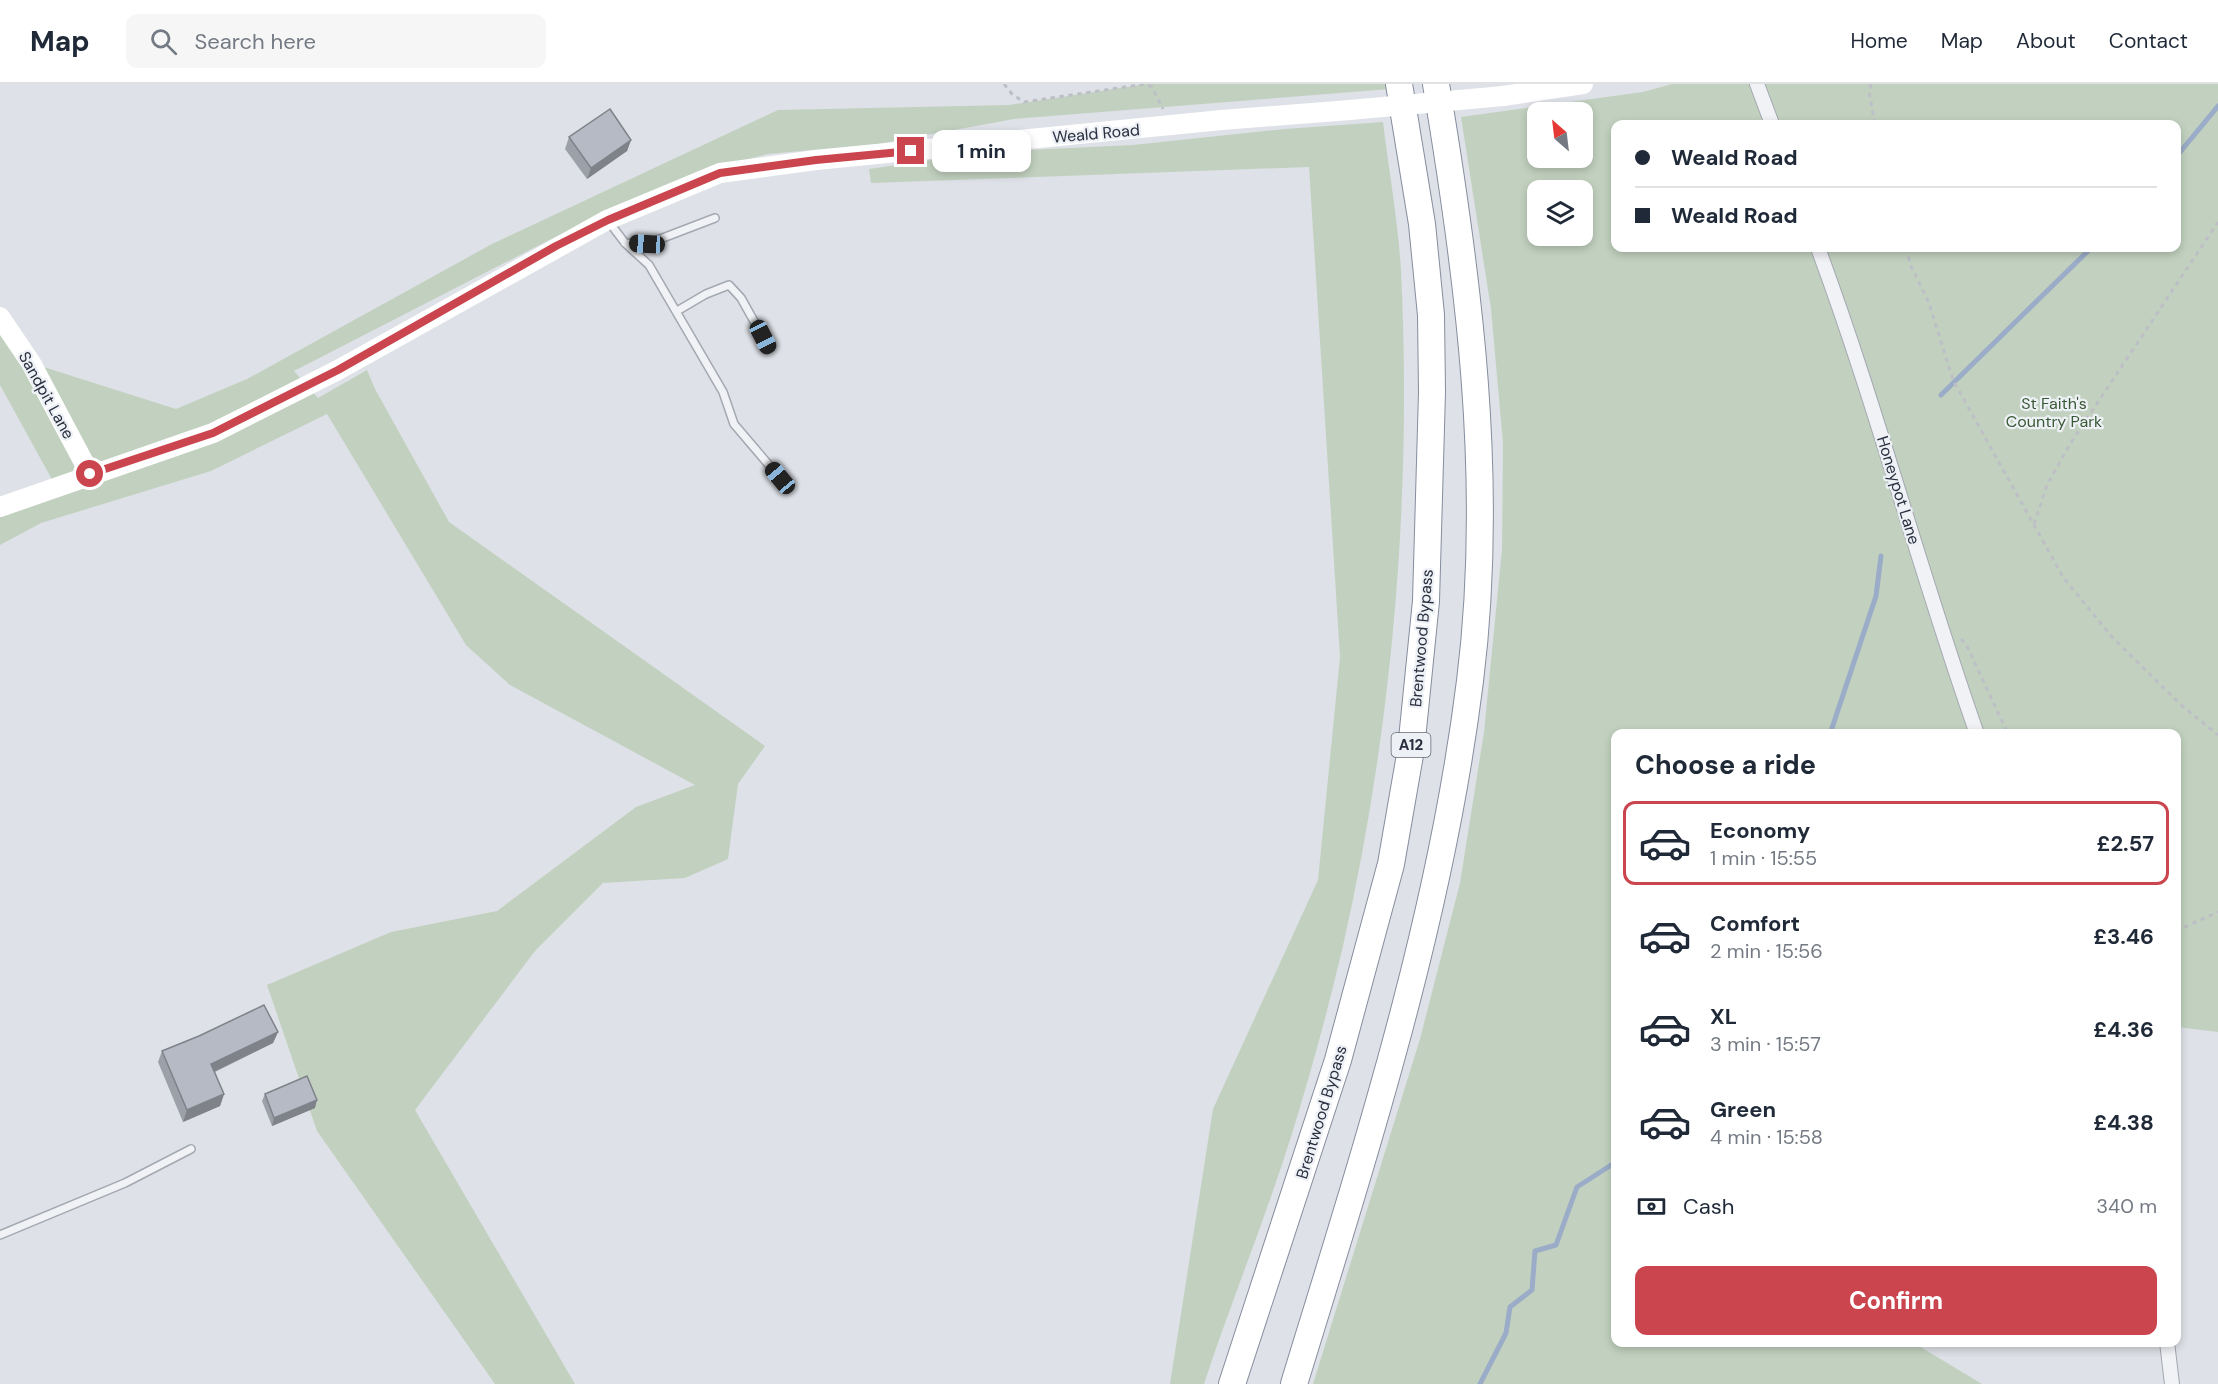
<!DOCTYPE html>
<html lang="en">
<head>
<meta charset="utf-8">
<style>
	:root { --surface:#fff; --page:#f6f6f7; --text:#1f2937; --muted:#747a83; --line:#e0e1e3; --accent:#cb454e }
	body { margin:0; font-family:"DM Sans",sans-serif; background:var(--page); color:var(--text); height:100vh; display:flex; flex-direction:column; font-size:22px; white-space:nowrap }
	* { box-sizing:border-box; margin:0 }
	p { font-size:20px; color:var(--muted) }
	.icon { flex:none; width:33px; height:33px; fill:none; stroke:currentColor; stroke-width:2; stroke-linecap:round; stroke-linejoin:round }
	.map { position:relative; flex:1; overflow:hidden }
	.drawer { position:absolute; left:1611px; top:645px; width:570px; height:618px; display:flex; flex-direction:column; background:var(--surface); border-radius:12px; box-shadow:0 3px 9px #0003 }
	.drawer>* { flex:none }
	.hud { position:absolute; left:1611px; top:36px; width:570px; height:132px; border-radius:12px; box-shadow:0 3px 9px #0003; display:grid; align-content:center; height:132px; padding:0 24px; background:var(--surface) }
	.needle { width:39px; rotate:332deg }
	.fabs { position:absolute; left:1527px; top:18px; display:grid; gap:12px }
	.fabs a { display:grid; place-items:center; width:66px; height:66px; border-radius:12px; background:var(--surface); box-shadow:0 3px 9px #0003; font-size:30px }
	.end { position:absolute; width:27px; height:27px; margin:-14px; border:8px solid #cb454e; background:#fff; box-shadow:0 0 0 3px #fff }
	.from { border-radius:50% }
	.bubble { position:absolute; height:42px; border-radius:12px; background:var(--surface); box-shadow:0 3px 9px #0003; font-size:20px; font-weight:700; line-height:42px; text-align:center }
	.car { position:absolute; width:18px; height:36px; margin:-18px -9px; border-radius:8px; box-shadow:0 0 4px 2px #0007; background:linear-gradient(#222 24%,#8ab4d8 0 40%,#222 0 76%,#8ab4d8 0 86%,#222 0) }
	.hud b { display:flex; align-items:center; gap:21px; height:57px; font-size:22px }
	.hud b+b { border-top:2px solid var(--line) }
	.hud i { width:15px; height:15px; background:var(--text) }
	ul { padding:0; list-style:none }
	li { display:flex; align-items:center; gap:18px; height:84px; margin:0 12px 9px; padding:0 12px; border:3px solid transparent; border-radius:12px }
	li div { flex:1 }
	li b { display:block; font-size:22px }
	li em { font-style:normal; font-weight:700 }
	li.active { border-color:var(--accent) }
	li>.icon { width:54px; height:54px; stroke-width:1.5 }
	h2 { padding:0 24px; font-size:27px; line-height:72px }
	.pay { display:flex; align-items:center; gap:15px; height:66px; padding:0 24px; font-size:22px }
	.pay p { margin-inline-start:auto }
	.button { display:flex; gap:12px; margin-top:auto; padding:12px 24px }
	.button a { flex:1; height:69px; border-radius:12px; background:var(--accent); color:#fff; font-size:24px; font-weight:700; line-height:69px; text-align:center }
	header { display:flex; align-items:center; gap:36px; box-sizing:border-box; height:84px; padding:0 30px; background:var(--surface); border-bottom:2px solid var(--line) }
	header strong { font-size:28px }
	nav { display:flex; gap:33px; margin-inline-start:auto; font-size:21px }
	.search { width:420px; height:54px; background:var(--page); display:flex; align-items:center; gap:15px; box-sizing:border-box; padding:0 21px; border-radius:12px; color:var(--muted); font-size:22px }
	.map>svg:first-child { display:block }
	.green { fill:#c2d1bf; fill-rule:evenodd }
	.lines { fill:none; stroke-linecap:round; stroke-linejoin:round }
	.stream { stroke:#9aacc7; stroke-width:5 }
	.lane-casing { stroke:#a4a8b1; stroke-width:10 }
	.street-casing { stroke:#a4a8b1; stroke-width:16 }
	.highway-casing { stroke:#868d9e; stroke-width:28 }
	.path { stroke:#bdbfc6; stroke-width:3; stroke-dasharray:4.5 4.5; stroke-linecap:butt }
	.lane { stroke:#f1f2f6; stroke-width:7 }
	.street { stroke:#f1f2f6; stroke-width:14 }
	.secondary { stroke:#fff; stroke-width:20 }
	.highway { stroke:#fff; stroke-width:26 }
	.secondary-bridge { stroke:#fff; stroke-width:20 }
	.wall { fill:#9ca0a9 }
	.shaded-wall { fill:#7f8289 }
	.building { fill:#b5bac4; stroke:#7f8289; stroke-width:1.5 }
	.route { stroke:#cb454e; stroke-width:8 }
	.labels { text-anchor:middle; stroke-width:4.5; stroke-linejoin:round; paint-order:stroke }
	.shield { fill:#edf0f5; stroke:#636875; stroke-width:1.5 }
	.shield-label { font-size:15px; font-weight:bold; fill:#282e3e }
	.street-label { font-size:16px; fill:#282e3e; stroke:#edf0f5 }
	.park-label { font-size:16px; fill:#395935; stroke:#edf0f5 }
</style>
</head>
<body>
<header>
<strong>Map</strong>
<div class="search"><svg class="icon" aria-label="search" viewBox="0 0 24 24"><circle cx="10" cy="10" r="6"/><path d="M15 15l6 6"/></svg>Search here</div>
<nav><a>Home</a><a>Map</a><a>About</a><a>Contact</a></nav>
</header>
<div class="map">
<svg width="2218" height="1300" viewBox="0 0 2218 1300">
	<rect width="100%" height="100%" fill="#dee1e7"/>
	<!-- green -->
	<path class="green" d="M1146,0h243l1,5 -376,30 -136,25 -110,10 -63,16 -150,67 -261,134 24,27 49,-28 8,19 74,133 316,224 -27,38 -10,75 -43,19 -82,5 -68,68 -120,159 160,274h-80l-178,-253 -50,-146 124,-53 106,-21 139,-104 59,-22 -185,-100 -44,-40 -139,-231 -116,57 -170,52 -41,22v-38l55,-22 -55,-100v-68l31,46 145,46 71,-30 245,-135 286,-134 231,-5z
		M1672,0h546v948l-41,-5 -1,-293 -193,-1 -44,-124 -25,-90 -25,-34 17,26 64,222 -354,1v608l298,1 68,41h-669l107,-345 40,-156 24,-151 18,-183 1,-106 -12,-134 -30,-192 182,-25zM1538,28h44v46h-44zM1616,40h560v124h-560zM1538,106h44v46h-44z
		M1383,38c6,49 15,99 18,148 11,226 -8,455 -58,676 -15,64 -33,130 -53,194 -26,82 -59,162 -86,244h-34l43,-275 105,-229 22,-223 -31,-490 -438,16 -2,-14 116,-17 148,-7 152,-16z"/>
	<g class="lines">
		<!-- stream -->
		<path class="stream" d="M2176,73l42,-51
			M1941,311l150,-147
			M1830,650l46,-138 5,-40
			M1480,1300l26,-51 4,-26 22,-17 3,-39 21,-6 21,-58 39,-25"/>
		<defs>
			<path id="lane" d="M609,138l16,21 24,22 74,127 11,32 46,54
				M625,159l22,1 68,-26
				M677,227l29,-17 23,-9 12,13 28,50
				M0,1151l125,-52 66,-34"/>
			<path id="street" d="M1757,0l15,40
				M1818,164c59,159 102,325 159,486
				M2167,1258l5,42"/>
			<path id="highway" d="M1232,1300l106,-324 53,-196 20,-115 15,-148 6,-209 -1,-77 -9,-91 -23,-140
				M1294,1300c71,-232 146,-462 176,-703 25,-199 -1,-401 -34,-597"/>
		</defs>
		<!-- lane casing -->
		<use href="#lane" class="lane-casing"/>
		<!-- street casing -->
		<use href="#street" class="street-casing"/>
		<!-- highway casing -->
		<use href="#highway" class="highway-casing"/>
		<!-- path -->
		<path class="path" d="M1004,0l8,10 12,8 121,-18 7,3 11,22
			M1871,0l-2,8 6,32
			M1906,164l5,18 18,37 24,77 110,197 49,60 69,68 37,30
			M2034,440l13,-39 23,-41 148,-222
			M1961,555l5,5 42,90
			M2176,847l42,-19"/>
		<!-- lane -->
		<use href="#lane" class="lane"/>
		<!-- street -->
		<use href="#street" class="street"/>
		<!-- secondary -->
		<path class="secondary" d="M1503,12l80,-12
			M0,233l31,46 59,111
			M0,423l213,-74 125,-63 269,-150 113,-47 96,-13 406,-40 128,-10"/>
		<!-- highway -->
		<use href="#highway" class="highway"/>
		<!-- secondary-bridge -->
		<path class="secondary-bridge" d="M1350,26l153,-14"/>
	</g>
	<!-- wall -->
	<path class="wall" d="M569,53l62,3 -4,11 -40,28 -22,-30z
		M278,948l-5,11 -58,29 9,22 -4,12 -37,16 -25,-60 4,-11 37,-15z
		M265,1010l50,14 -43,18 -10,-25z"/>
	<!-- shaded-wall -->
	<path class="shaded-wall" d="M631,56l-4,11 -40,28 4,-11z
		M278,948l-5,11 -66,32 4,-11z
		M224,1010l-4,12 -37,16 4,-12z
		M317,1016l-2,8 -43,18 2,-8z"/>
	<!-- building -->
	<path class="building" d="M610,25l21,31 -40,28 -22,-31z
		M264,921l14,27 -67,32 13,30 -37,16 -25,-59 37,-15z
		M307,992l10,24 -43,18 -9,-24z"/>
	<g class="lines">
		<!-- route -->
		<path class="route" d="M90,390l123,-41 125,-63 218,-124 52,-26 112,-47 96,-13 95,-9"/>
	</g>
	<g class="labels">
		<!-- shield labels -->
		<rect class="shield" x="1391.5" y="649" width="39" height="24" rx="4.5"/>
		<g class="shield-label">
			<text x="1411" y="666">A12</text>
		</g>
		<!-- street labels -->
		<g class="street-label">
			<text transform="translate(1096 49) rotate(-5)" y="6">Weald Road</text>
			<text transform="translate(47 311) rotate(61)" y="6">Sandpit Lane</text>
			<text transform="translate(1899 406) rotate(73)" y="6">Honeypot Lane</text>
			<text transform="translate(1421 554) rotate(-85)" y="6">Brentwood Bypass</text>
			<text transform="translate(1321 1028) rotate(-73)" y="6">Brentwood Bypass</text>
		</g>
		<!-- park labels -->
		<g class="park-label">
			<text x="2054" y="325">St Faith's<tspan x="2054" dy="18">Country Park</tspan></text>
		</g>
	</g>
</svg>
<div class="fabs">
<a><svg class="needle" viewBox="-14 -14 28 28"><path d="M0-13l5 13h-10z" fill="#e53935"/><path d="M0 13l5-13h-10z" fill="#747a83"/></svg></a>
<a><svg class="icon" aria-label="layers" viewBox="0 0 24 24"><path d="M12 4l9 5-9 5-9-5zM3 14l9 5 9-5"/></svg></a>
</div>
<i class="end from" style="left:90px;top:390px"></i>
<i class="end" style="left:911px;top:67px"></i>
<div class="bubble" style="left:932px;top:46px;width:99px">1 min</div>
<i class="car" style="left:647px;top:160px;rotate:273deg"></i>
<i class="car" style="left:763px;top:253px;rotate:153deg"></i>
<i class="car" style="left:780px;top:394px;rotate:320deg"></i>
<div class="hud">
<b><i class="from"></i>Weald Road</b>
<b><i></i>Weald Road</b>
</div>
<section class="drawer">
<h2>Choose a ride</h2>
<ul>
<li class="active"><svg class="icon" aria-label="car" viewBox="0 0 24 24"><path d="M5 17H2v-5l4-1 3-4h7l3 4 3 1v5h-3M9 17h6M6 11h13"/><circle cx="7" cy="17" r="2"/><circle cx="17" cy="17" r="2"/></svg><div><b>Economy</b><p>1 min · 15:55</p></div><em>£2.57</em></li>
<li><svg class="icon" aria-label="car" viewBox="0 0 24 24"><path d="M5 17H2v-5l4-1 3-4h7l3 4 3 1v5h-3M9 17h6M6 11h13"/><circle cx="7" cy="17" r="2"/><circle cx="17" cy="17" r="2"/></svg><div><b>Comfort</b><p>2 min · 15:56</p></div><em>£3.46</em></li>
<li><svg class="icon" aria-label="car" viewBox="0 0 24 24"><path d="M5 17H2v-5l4-1 3-4h7l3 4 3 1v5h-3M9 17h6M6 11h13"/><circle cx="7" cy="17" r="2"/><circle cx="17" cy="17" r="2"/></svg><div><b>XL</b><p>3 min · 15:57</p></div><em>£4.36</em></li>
<li><svg class="icon" aria-label="car" viewBox="0 0 24 24"><path d="M5 17H2v-5l4-1 3-4h7l3 4 3 1v5h-3M9 17h6M6 11h13"/><circle cx="7" cy="17" r="2"/><circle cx="17" cy="17" r="2"/></svg><div><b>Green</b><p>4 min · 15:58</p></div><em>£4.38</em></li>
</ul>
<div class="pay"><svg class="icon" aria-label="cash" viewBox="0 0 24 24"><path d="M3 7h18v10H3z"/><circle cx="12" cy="12" r="2"/></svg>Cash<p>340 m</p></div>
<div class="button"><a>Confirm</a></div>
</section>
</div>
</body>
</html>
